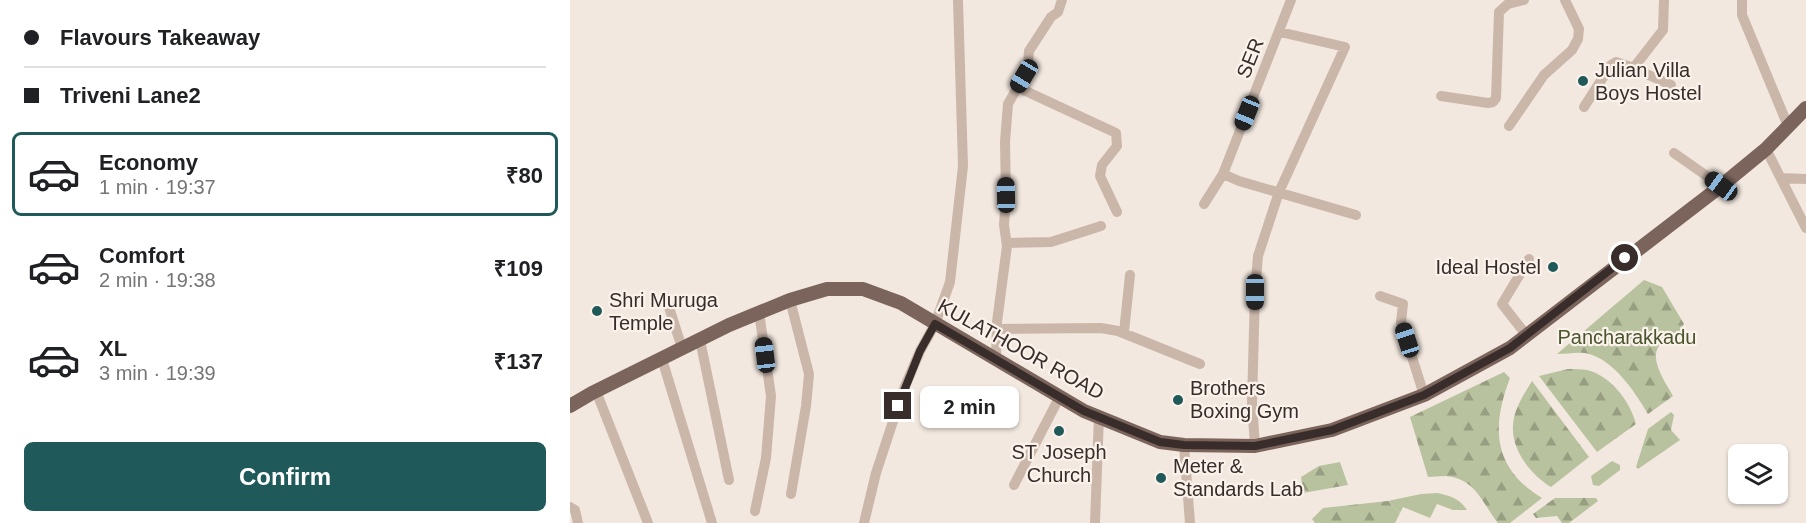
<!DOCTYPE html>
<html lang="en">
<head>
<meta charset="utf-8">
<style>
	:root { --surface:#fff; --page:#f2f2f2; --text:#202124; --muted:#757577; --line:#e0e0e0; --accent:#205959 }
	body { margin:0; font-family:Arial,sans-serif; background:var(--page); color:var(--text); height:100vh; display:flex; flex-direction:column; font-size:22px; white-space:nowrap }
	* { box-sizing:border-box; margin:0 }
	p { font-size:20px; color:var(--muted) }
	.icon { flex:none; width:33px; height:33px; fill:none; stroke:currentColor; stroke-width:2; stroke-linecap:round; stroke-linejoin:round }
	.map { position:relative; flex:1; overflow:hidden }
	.side { display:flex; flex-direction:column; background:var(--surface); width:570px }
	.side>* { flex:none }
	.banner { display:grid; align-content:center; height:132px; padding:0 24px; background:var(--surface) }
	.fabs { position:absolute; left:1158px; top:444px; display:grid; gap:12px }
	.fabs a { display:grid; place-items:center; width:60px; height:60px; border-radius:9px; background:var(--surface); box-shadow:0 2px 4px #0004; font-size:30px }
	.end { position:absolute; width:27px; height:27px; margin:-14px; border:8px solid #382d2a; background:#fff; box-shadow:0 0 0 3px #fff }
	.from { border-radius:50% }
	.bubble { position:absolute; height:42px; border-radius:9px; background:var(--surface); box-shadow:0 2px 4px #0004; font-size:20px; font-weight:800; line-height:42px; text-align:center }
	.car { position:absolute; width:18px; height:36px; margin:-18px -9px; border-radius:8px; box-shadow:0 0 4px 2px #0007; background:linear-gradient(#222 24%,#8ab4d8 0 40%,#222 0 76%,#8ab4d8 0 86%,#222 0) }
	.banner b { display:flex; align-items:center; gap:21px; height:57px; font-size:22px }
	.banner b+b { border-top:2px solid var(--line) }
	.banner i { width:15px; height:15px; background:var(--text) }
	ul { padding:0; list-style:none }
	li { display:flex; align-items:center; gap:18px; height:84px; margin:0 12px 9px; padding:0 12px; border:3px solid transparent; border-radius:9px }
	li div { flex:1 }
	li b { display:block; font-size:22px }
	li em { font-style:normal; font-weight:800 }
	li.active { border-color:var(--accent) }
	li>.icon { width:54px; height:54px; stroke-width:1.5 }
	.primary-button { display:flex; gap:12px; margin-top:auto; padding:12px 24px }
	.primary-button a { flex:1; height:69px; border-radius:9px; background:var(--accent); color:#fff; font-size:24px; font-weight:800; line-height:69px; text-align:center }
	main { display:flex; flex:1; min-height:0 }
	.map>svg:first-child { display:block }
	.green { fill:#b8c29e }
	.forest { fill:url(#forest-firs) }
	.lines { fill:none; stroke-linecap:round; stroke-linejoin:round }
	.minor { stroke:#cbb7aa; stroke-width:10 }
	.major { stroke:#7a645b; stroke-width:14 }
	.route { stroke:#382d2a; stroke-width:8 }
	.poi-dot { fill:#205959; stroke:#faf2eb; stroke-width:2 }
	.labels { text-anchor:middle; stroke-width:4.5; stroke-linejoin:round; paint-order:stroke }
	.street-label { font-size:20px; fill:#382d2a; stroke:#faf2eb }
	.poi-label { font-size:20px; fill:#382d2a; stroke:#faf2eb; text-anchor:start }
	.park-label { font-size:20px; fill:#4a562e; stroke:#faf2eb }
</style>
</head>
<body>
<main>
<section class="side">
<div class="banner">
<b><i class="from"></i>Flavours Takeaway</b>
<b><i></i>Triveni Lane2</b>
</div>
<ul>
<li class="active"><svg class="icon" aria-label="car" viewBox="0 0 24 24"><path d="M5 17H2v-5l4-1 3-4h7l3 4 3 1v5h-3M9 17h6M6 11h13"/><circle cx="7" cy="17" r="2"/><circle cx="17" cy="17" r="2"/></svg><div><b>Economy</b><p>1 min · 19:37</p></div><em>₹80</em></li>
<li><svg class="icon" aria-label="car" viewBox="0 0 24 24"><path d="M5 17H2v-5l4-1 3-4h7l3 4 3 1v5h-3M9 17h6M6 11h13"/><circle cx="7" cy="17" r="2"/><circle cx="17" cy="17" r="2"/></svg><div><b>Comfort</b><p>2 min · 19:38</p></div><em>₹109</em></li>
<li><svg class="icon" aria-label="car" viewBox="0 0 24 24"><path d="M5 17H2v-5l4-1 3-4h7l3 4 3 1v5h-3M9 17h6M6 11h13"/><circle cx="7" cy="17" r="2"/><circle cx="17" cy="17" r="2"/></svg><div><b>XL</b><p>3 min · 19:39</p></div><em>₹137</em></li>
</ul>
<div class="primary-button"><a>Confirm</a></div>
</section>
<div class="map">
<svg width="1236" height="523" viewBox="0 0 1236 523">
	<defs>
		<pattern id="forest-firs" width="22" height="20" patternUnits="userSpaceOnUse" patternTransform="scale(1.5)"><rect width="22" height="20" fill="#b8c29e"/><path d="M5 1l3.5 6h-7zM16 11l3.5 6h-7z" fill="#979e81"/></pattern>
	</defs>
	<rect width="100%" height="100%" fill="#f2e8df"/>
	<!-- green -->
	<path class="green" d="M1042,461l8,4v5l-21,16 -6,-1 -2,-9z
		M868,493c13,3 22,6 29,17h-14l-16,-6 -7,14 -27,-11 -3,6 -12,-12 33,-7z"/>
	<!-- forest -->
	<path class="forest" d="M1074,280l18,7 22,37 -3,4 2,6c-6,2 -13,3 -18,6 -21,14 0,41 8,56l-25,18c-13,-22 -35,-56 -63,-61 -9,-1 -19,1 -28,1z
		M998,369c6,0 13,0 19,1 24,6 43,31 49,54l-39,28 -58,-76z
		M934,372l6,6c-19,50 -17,90 32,120l-32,25h-12c-14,-17 -21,-41 -46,-46 -7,-2 -16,0 -24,0l-18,-60z
		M962,381l57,76 -38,30c-20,-12 -40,-37 -38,-62 1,-16 11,-31 19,-44z
		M1101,412l3,3 -3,15 9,10 -42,29 -2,-2 12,-38z
		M770,462l8,23 -45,8 -2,-16 18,-11z
		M985,498h41l2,3 -29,22h-7l-5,-7 -21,2 -3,-4z
		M818,501l12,12 -5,10h-80l-3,-4 11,-11z"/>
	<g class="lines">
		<!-- minor -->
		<path class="minor" d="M721,0l-68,174 16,7 117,34
			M1172,0v15l46,111
			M1061,67l40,18
			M447,87l99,46 1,13 -15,19 -2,11 17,36
			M871,96l47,7 5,-1 3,-4 3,-86 9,-8 16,-4
			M1014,107l27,-42 5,-3 15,5 4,-1 28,-36 1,-30
			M939,126l35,-51 28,-25 6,-11 1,-10 -14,-29
			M1196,149l40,79
			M1104,153l47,33
			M1211,178l25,1
			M634,204l19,-30
			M437,243l44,-1 50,-16
			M810,296l23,8 -2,18 23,73
			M96,298l16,50
			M220,300l19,74 -3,32 -15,88
			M427,329l104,-1 17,3 82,33
			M554,332l6,-57
			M957,336l-25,-32 27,-45
			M130,340l29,140
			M92,359l50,164
			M426,359l1,-37 10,-76 -3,-21 2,-30 -1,-53 3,-38 16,-28 4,-12 1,-13 22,-34 7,-5 4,-12
			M26,391l52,132
			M614,445l6,78
			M685,446l-3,-43 3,-111 3,-36 21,-64 66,-145 -65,-15
			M444,485l46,-89
			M0,507l5,3 3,13
			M185,511l11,-53 5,-62 -12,-84
			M294,523l12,-50 27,-82 17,-40 15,-27 15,-42 13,-116 -5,-166
			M525,523l4,-107"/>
		<!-- major -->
		<path class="major" d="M0,406l22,-13 137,-68 61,-25 37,-11h36l38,14 183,108 76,31 24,3 71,1 77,-16 92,-35 86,-47 211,-162 45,-37 40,-41"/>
	</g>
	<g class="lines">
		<!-- route -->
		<path class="route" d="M328,406l22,-55 15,-27 149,87 76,31 24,3 71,1 77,-16 92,-35 86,-47 115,-90"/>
	</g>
	<!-- markers -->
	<g class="poi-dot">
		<circle cx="1013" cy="81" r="6"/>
		<circle cx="983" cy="267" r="6"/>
		<circle cx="27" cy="311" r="6"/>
		<circle cx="608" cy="400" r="6"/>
		<circle cx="489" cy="431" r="6"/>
		<circle cx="591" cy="478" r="6"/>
	</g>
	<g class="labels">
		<!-- street labels -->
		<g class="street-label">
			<text transform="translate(680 58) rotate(-68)" y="7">SER</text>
			<text transform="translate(451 349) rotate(29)" y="7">KULATHOOR ROAD</text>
		</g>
		<!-- poi labels -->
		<g class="poi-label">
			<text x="1025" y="77">Julian Villa<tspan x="1025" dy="23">Boys Hostel</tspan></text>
			<text x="971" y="274" text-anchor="end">Ideal Hostel</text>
			<text x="39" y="307">Shri Muruga<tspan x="39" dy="23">Temple</tspan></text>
			<text x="620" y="395">Brothers<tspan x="620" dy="23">Boxing Gym</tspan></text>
			<text x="489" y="459" text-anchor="middle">ST Joseph<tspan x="489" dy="23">Church</tspan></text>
			<text x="603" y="473">Meter &amp;<tspan x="603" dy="23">Standards Lab</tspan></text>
		</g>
		<!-- park labels -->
		<g class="park-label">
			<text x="1057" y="344">Pancharakkadu</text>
		</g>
	</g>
</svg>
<div class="fabs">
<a><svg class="icon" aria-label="layers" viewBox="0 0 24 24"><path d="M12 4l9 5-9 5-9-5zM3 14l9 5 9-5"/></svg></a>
</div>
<i class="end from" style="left:1055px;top:258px"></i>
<i class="end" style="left:328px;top:406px"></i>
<div class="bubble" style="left:350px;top:386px;width:99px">2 min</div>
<i class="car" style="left:454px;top:76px;rotate:211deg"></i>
<i class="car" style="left:677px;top:113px;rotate:202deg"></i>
<i class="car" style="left:1151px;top:186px;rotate:306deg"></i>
<i class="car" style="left:436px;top:195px;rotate:359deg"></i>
<i class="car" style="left:685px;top:292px;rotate:180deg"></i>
<i class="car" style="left:837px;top:340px;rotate:342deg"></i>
<i class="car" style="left:195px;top:355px;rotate:353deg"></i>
</div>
</main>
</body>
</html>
